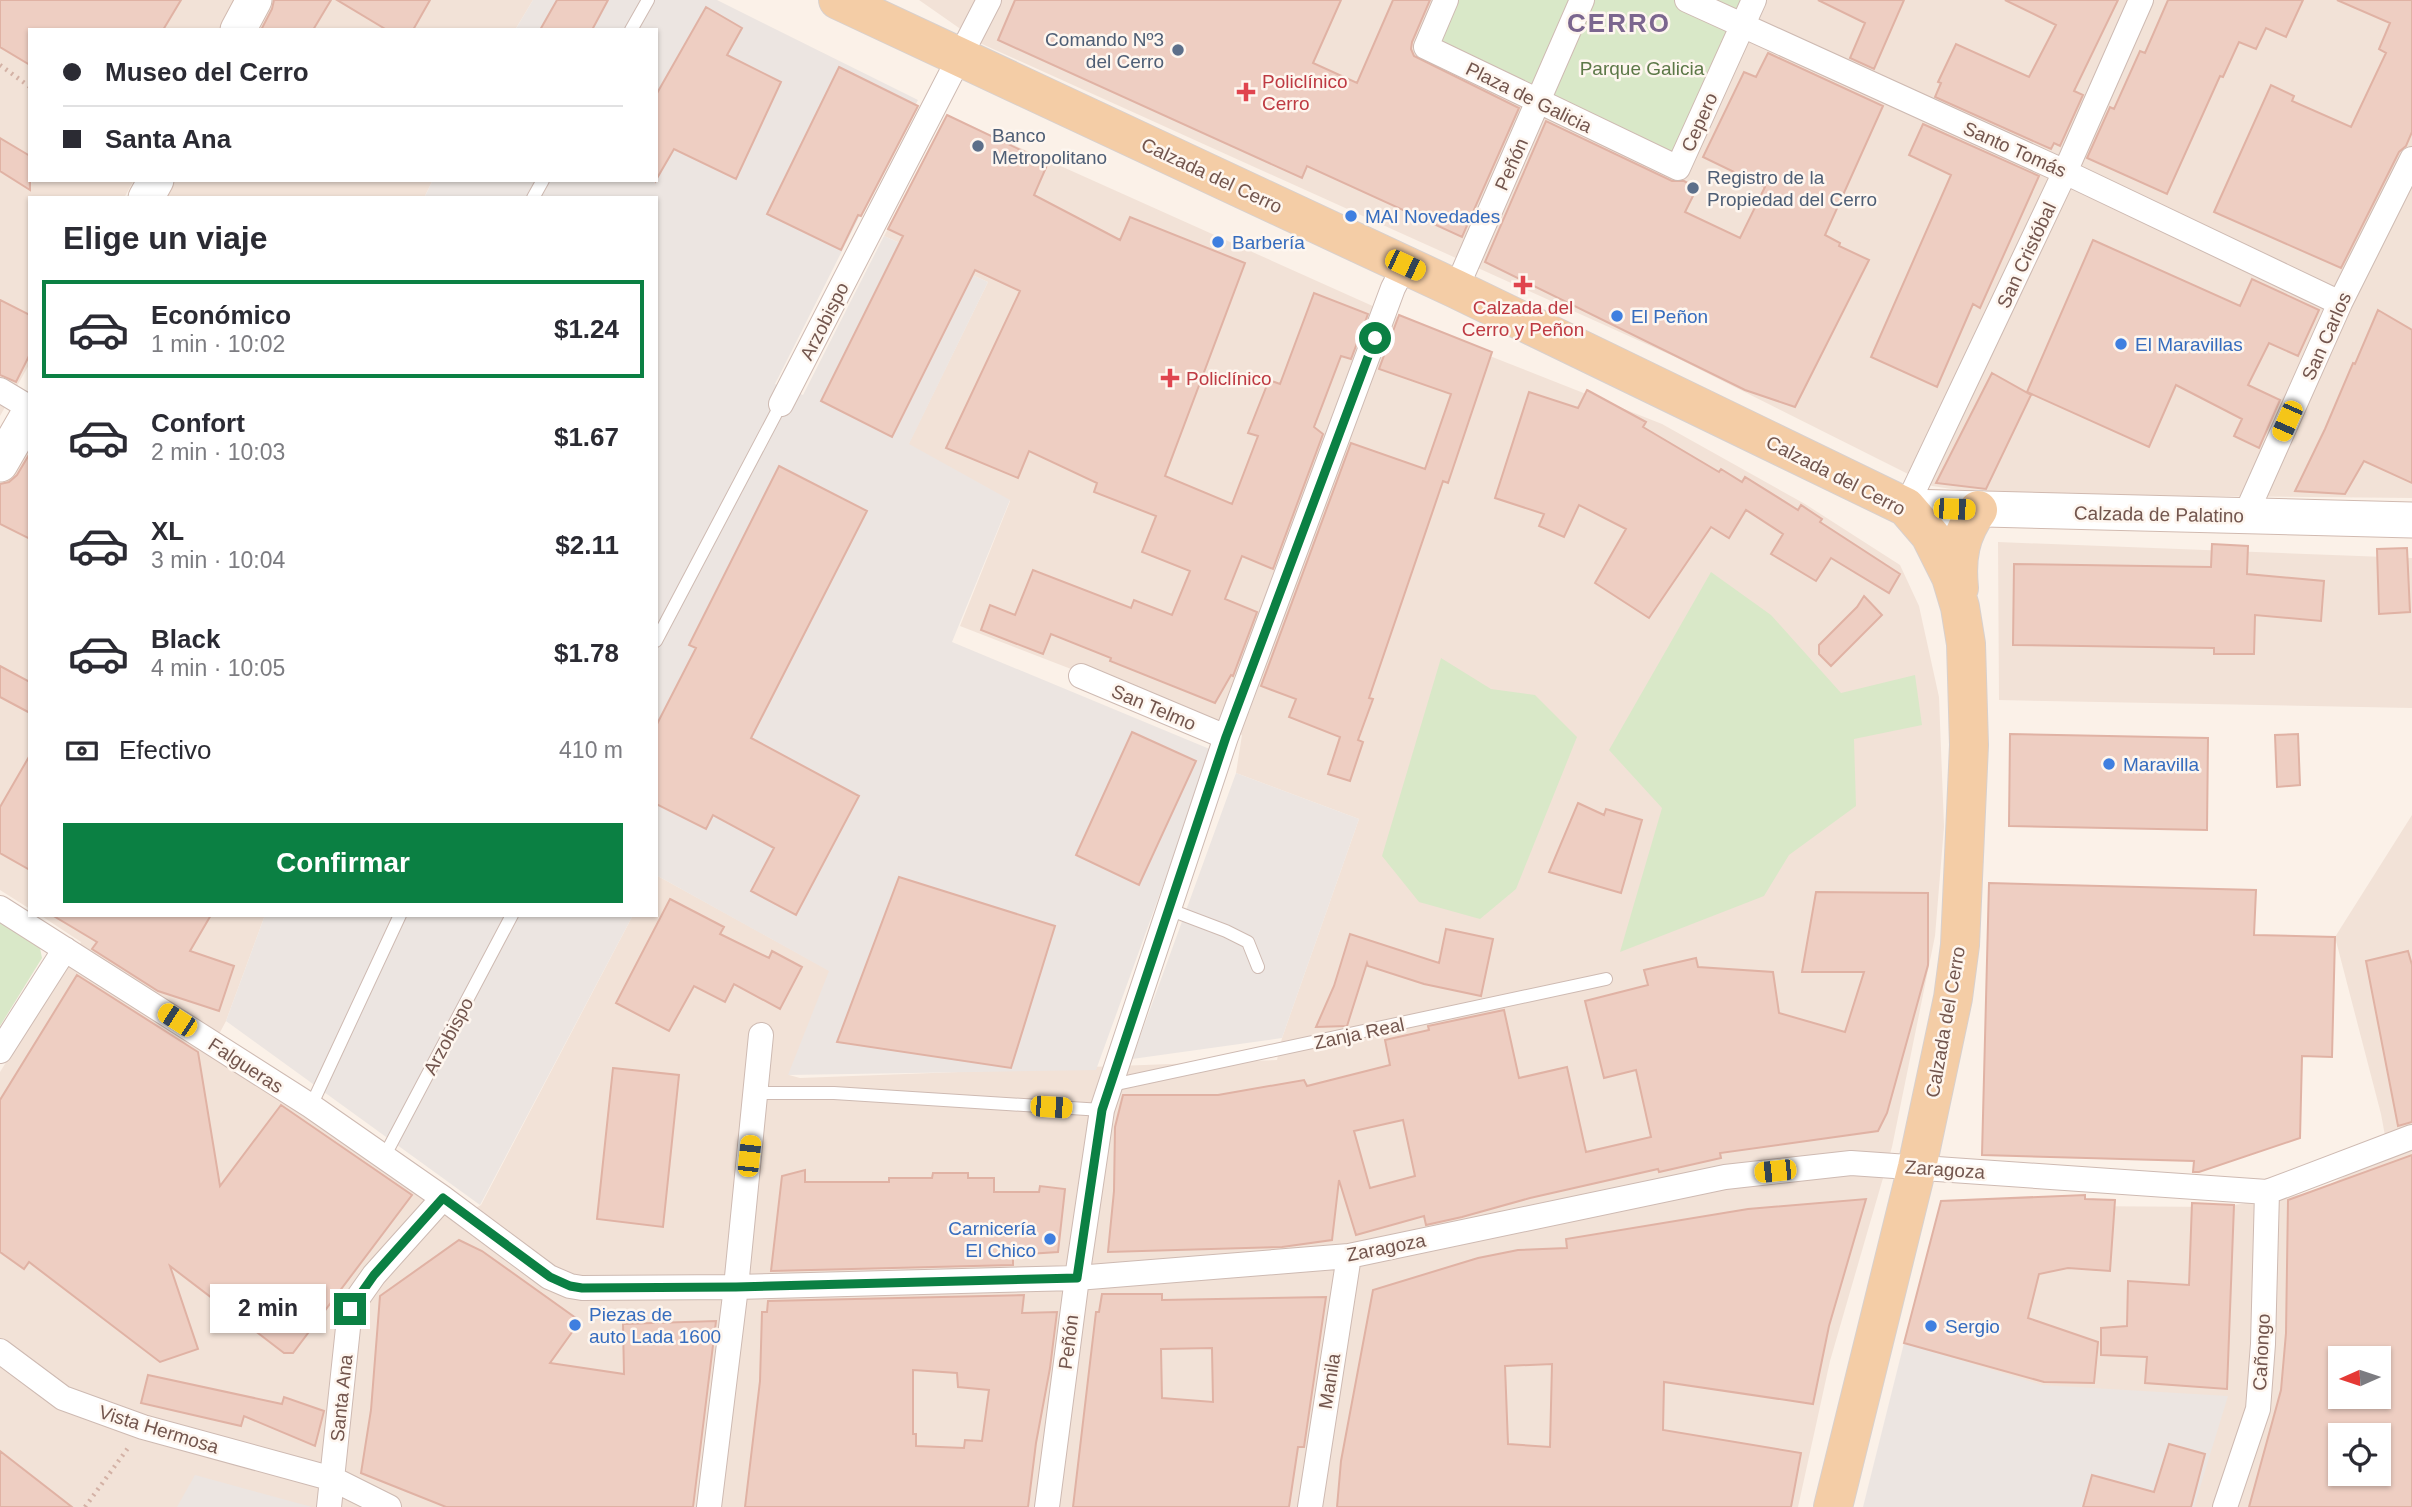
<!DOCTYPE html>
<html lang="es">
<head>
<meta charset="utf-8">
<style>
	:root { --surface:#fff; --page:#f7f7f7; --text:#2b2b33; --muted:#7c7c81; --line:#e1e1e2; --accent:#0b8043 }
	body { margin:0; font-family:Helvetica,sans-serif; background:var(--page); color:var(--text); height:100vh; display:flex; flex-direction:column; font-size:26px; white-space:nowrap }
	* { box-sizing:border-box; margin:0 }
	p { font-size:23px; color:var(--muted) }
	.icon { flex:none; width:38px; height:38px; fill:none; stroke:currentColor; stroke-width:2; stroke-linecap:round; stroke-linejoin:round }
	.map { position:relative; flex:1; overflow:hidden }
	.details { position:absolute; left:28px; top:196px; width:630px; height:721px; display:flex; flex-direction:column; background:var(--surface); border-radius:0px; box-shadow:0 2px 5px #0004 }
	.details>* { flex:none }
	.banner { position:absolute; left:28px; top:28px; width:630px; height:154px; border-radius:0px; box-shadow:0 2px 5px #0004; display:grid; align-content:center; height:154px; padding:0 35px; background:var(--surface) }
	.needle { width:46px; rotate:267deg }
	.tools { position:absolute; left:2328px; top:1346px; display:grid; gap:14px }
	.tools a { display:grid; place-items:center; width:63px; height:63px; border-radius:0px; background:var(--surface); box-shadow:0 2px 5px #0004; font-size:35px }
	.end { position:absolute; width:32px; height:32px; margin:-16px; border:9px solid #0b8043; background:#fff; box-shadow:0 0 0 4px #fff }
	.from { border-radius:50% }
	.bubble { position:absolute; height:49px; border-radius:0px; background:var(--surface); box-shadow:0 2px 5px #0004; font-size:23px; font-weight:700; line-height:49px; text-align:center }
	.car { position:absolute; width:21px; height:42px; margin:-21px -10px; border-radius:9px; box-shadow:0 0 5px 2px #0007; background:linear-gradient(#f5c518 24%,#345 0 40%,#f5c518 0 76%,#345 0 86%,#f5c518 0) }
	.banner b { display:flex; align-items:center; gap:24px; height:66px; font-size:26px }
	.banner b+b { border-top:2px solid var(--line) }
	.banner i { width:18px; height:18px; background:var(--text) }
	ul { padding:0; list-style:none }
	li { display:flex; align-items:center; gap:21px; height:98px; margin:0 14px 10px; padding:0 21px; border:4px solid transparent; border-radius:0px }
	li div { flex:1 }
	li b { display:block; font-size:26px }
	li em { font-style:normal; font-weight:700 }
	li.on { border-color:var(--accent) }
	li>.icon { width:63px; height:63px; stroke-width:1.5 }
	h2 { padding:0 35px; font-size:32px; line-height:84px }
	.pay { display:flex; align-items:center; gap:18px; height:77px; padding:0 35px; font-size:26px }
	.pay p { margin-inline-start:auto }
	.primary-button { display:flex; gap:14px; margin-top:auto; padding:14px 35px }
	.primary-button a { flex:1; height:80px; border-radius:0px; background:var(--accent); color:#fff; font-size:28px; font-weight:700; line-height:80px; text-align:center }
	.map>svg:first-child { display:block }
	.residential { fill:#f2e2d7; fill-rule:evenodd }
	.industrial { fill:#ece5e1 }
	.green { fill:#d9e8c8 }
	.building { fill:#eecec2; stroke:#e0b2a4; stroke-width:2; fill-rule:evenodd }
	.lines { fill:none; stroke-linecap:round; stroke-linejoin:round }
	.lane-casing { stroke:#cebab2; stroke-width:14 }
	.street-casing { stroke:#cebab2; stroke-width:26 }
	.secondary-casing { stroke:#d1bab0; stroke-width:37 }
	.primary-casing { stroke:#d8d0cd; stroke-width:40 }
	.path { stroke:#d3b1a5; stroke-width:4.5; stroke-dasharray:2 5; stroke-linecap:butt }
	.lane { stroke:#fff; stroke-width:12 }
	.street { stroke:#fff; stroke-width:24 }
	.secondary { stroke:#fff; stroke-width:35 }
	.primary { stroke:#f4cda6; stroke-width:38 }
	.route { stroke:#0b8043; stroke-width:9 }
	.service-dot { fill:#5c6f8a; stroke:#fef6ef; stroke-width:2.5 }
	.health-dot { fill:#e0444e; stroke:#fef6ef; stroke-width:2.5 }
	.shop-dot { fill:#3f7fe0; stroke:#fef6ef; stroke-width:2.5 }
	.labels { text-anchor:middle; stroke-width:5; stroke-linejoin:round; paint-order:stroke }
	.service-label { font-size:19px; fill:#4e5e75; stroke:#fef6ef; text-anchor:start }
	.park-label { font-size:19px; fill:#5c7847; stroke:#fef6ef }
	.health-label { font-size:19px; fill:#be3a42; stroke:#fef6ef; text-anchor:start }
	.street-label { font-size:19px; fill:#73564e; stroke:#fef6ef }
	.shop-label { font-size:19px; fill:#366cbe; stroke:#fef6ef; text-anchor:start }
	.district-label { font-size:26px; font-weight:bold; letter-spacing:2px; fill:#7b668f; stroke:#fef6ef }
</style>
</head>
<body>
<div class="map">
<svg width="2412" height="1507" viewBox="0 0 2412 1507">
	<rect width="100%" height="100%" fill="#fbf1e8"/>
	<!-- residential -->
	<path class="residential" d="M0,0h236l-17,30h-189v150h104l-10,18h-94v165l-30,53z
		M270,0h263l-18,30h-262z
		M919,0h1493v498l-428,-4 -52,-8 -259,-130 -691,-312z
		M947,115l497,223 218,86 143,80 95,61 19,41 20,91 5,130 -9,109 -43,211 -62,214 -32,146h-1798v-435l81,-130 -41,-27h225l-39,106 -16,30 242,169 29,-15 152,-290h23v-40l174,96 -41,104 11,3 477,-18 5,-22 77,-219 -123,-46 6,-38 -282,-109 50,-125 -102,-56 80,-163 -104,-46z
		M170,180h263l-9,18h-264z
		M30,433v476l-30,-19v-405z
		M1998,542l414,16v150l-413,-8z
		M2412,815v692h-548l81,-302 277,2 95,-15 71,-40 -7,-38 -46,-177zM2340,1358h38v38h-38zM2340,1435h38v39h-38z"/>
	<!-- industrial -->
	<path class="industrial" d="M533,0h184l201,100 -143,284 28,11 81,-159 104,46 -79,162 101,56 -58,142 260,108 -116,320 -308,5 41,-104 -173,-96v-677h-232l9,-18h223v-150h-141z
		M1236,773l123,46 -77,219 -150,21z
		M265,915h368l-153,290 -254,-184z
		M1904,1343l138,42 186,11 -34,111h-331z
		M195,1475l117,32h-135z"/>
	<!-- green -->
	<path class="green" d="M1455,0h291l-71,159 -238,-114z
		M1711,572l60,43 70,78 74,-18 7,50 -68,14 2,67 -67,49 -25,41 -144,56 42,-144 -53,-58z
		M1441,658l50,31 44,6 42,42 -61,152 -36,30 -61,-17 -37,-46z
		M0,919l39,24 3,15 -42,68z"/>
	<!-- building -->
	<path class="building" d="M0,0h181l-18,30h-133v35l-30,-18z
		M274,0h57l-18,30h-52l11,-21z
		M337,0h93l-17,30h-26z
		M557,0h51l-16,30h-52z
		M1015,0h326l-28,63 44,20 36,-83h37l-18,42 -1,7 3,7 105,52 -57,129 -155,-71 -5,12 -304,-138z
		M1818,0h86l-30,69 -24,-11 15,-35z
		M2005,0h113l-44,91 9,4 -23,51 -6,-3 -3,6 -116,-52 6,-14 -3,-1 18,-38 73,33 27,-52z
		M2168,0h135l-17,37 -20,-9 -10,21 -17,-7 -16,35 -3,-1 -53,118 -80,-36 23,-51 4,2 26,-58 5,2z
		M2337,0h75v132l-6,14 -7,6 -58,116 -127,-56 57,-127 23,11 -2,5 59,26 35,-74 -7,-4 11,-26z
		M706,7l36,21 -15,27 54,27 -45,97 -62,-30 -18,31v-85z
		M1768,53l115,53 -58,129 15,8 -1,3 30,14 -74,147 -50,-17 -260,-128 61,-141 126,60h12l13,7 -12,24 55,26 25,-51 -62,-30 41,-85 12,5z
		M839,67l79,39 -57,110 -3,-1 -17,35 -74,-36z
		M947,115l101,48 -14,32 86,45 10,-23 115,46 -80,213 67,28 26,-68 -10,-3 21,-53 11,4 34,-91 54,21 -17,45 -10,-3 -27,71 9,7 -50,135 -31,-13 -17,43 32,13 -24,64 -2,-1 -16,28 -105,-42 1,-3 -60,-24 -8,20 -62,-24 9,-25 25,10 18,-45 98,38 3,-8 38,15 18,-44 -48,-19 14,-36 -62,-24 3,-9 -68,-32 -11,27 -72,-30 74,-157 -45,-21 -83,167 -71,-36 82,-165 -15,-7z
		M1923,124l116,52 -59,132 -7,-4 -36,83 -66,-30 80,-182 -42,-20z
		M0,138l30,18v34l-30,-19z
		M2093,240l147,66 12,-27 67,31 -21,46 -29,-13 -21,42 32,15 -21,48 -25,-12 8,-17 -66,-34 -27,62 -122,-55z
		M0,300l30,15v39l-14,28 -16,-7z
		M2378,310l34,20v153l-48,-22 -19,33 -50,-3 30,-62 28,-66 2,1z
		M1399,315l93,37 -44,131 -5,-2 -74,217 4,1 -15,41 5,2 -13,39 -22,-7 12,-37 -51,-20 7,-18 -35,-13 90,-243 74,26 26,-75 -72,-25z
		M1992,373l39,22 -45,94 -50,-6z
		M1587,390l59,32 -3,5 76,45 2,-3 21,13 3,-5 53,33 3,-5 21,14 -2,3 80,52 -11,19 -58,-35 -15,23 -45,-27 12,-20 -37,-24 -17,28 -18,-11 -62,91 -54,-35 31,-54 -47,-24 -15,32 -25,-11 5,-12 -49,-16 34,-106 49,16z
		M30,453v86l-30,-15v-40l9,-2 8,-7z
		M779,466l88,45 -116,227 108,58 -63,119 -45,-24 23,-43 -61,-33 -7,14 -50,-25v-78l40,-78 -7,-3z
		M2212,544l36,2 -1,28 77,7 -3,40 -66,-6 -1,39h-40v-6l-201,-3 1,-81 197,3z
		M2407,548l3,64 -31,2 -2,-65z
		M1864,596l18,19 -51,51 -12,-12v-9l38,-38z
		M0,666l30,16v31l-30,-16z
		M1132,732l64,29 -57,124 -63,-30z
		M2010,734l198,4 -1,92 -198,-4z
		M2298,734l2,51 -23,2 -2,-52z
		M30,755v115l-30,-17v-46z
		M1578,803l26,12 2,-6 36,11 -21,73 -72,-21z
		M899,877l156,49 -44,142 -174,-26z
		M1989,883l267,7 -2,45 81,2 -3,120 -30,-1 -2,82 -101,34h-6l1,-11 -212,-6z
		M1816,892l112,1v72l-41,148 -9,18 -158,22 1,5 -62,14 -1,-3 -128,29 -68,19 -36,8 -2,-9 -68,19 -17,-55 -7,60 -50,7 -174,5 6,-61 1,-64 8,-32h95l86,-15 3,6 83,-21 -5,-25 44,-10 -1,-4 76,-16 15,68 48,-11 19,85 65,-15 -15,-67 -32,8 -19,-77 63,-16 -4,-15 52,-12 2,9 75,5 6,41 66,19 19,-60h-62zM1403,1120l12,56 -45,12 -16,-57z
		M670,899l54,28 -4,7 49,24 3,-7 30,16 -22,42 -46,-25 -9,18 -31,-16 -25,45 -53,-28z
		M52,915h159l-21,36 44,15 -15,45 -61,-20 -66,-42 5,-7z
		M1446,929l47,10 -12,57 -57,-12 -56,-18 -1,-3 -20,63 -31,1 18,-41 16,-52 89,29z
		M2408,951l4,14v157l-14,4 -32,-165z
		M77,975l121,77 22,134 61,-81 131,90 -119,158h-9l-114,-87 28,83 -38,13 -131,-100 -5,7 -24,-17v-152z
		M613,1068l66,7 -16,152 -66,-8z
		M2412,1155v352h-163l32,-117 5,-57 2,-133zM2340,1358h38v38h-38zM2340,1435h38v39h-38z
		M805,1170v12h84v-4h43l1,-5h35v5h26v14h45l1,-6 25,3 -7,63 -45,3v10l-242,6 11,-95z
		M2085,1195v4l30,1 -5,71 -42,-3 -29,6 -11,44 70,24 -4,41 -50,-1 -140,-39 37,-142z
		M1866,1199l-37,127 -16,78 -149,-22 -1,48 138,23 -10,54h-454l4,-46 32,-171 105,-32 40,-8 49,-2 -1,-9 182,-30zM1552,1364l-2,83 -42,-3 -3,-78z
		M2192,1203l42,2 -7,184 -82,-6 2,-26 -46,-2v-27l26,-2 1,-45 61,4z
		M459,1240l23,11 98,70 -30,42 74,11 -1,-50 93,-3 -23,186h-247l-85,-34 10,-63 9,-114z
		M1102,1294h60v6l164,-3 -22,150h-6l-9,60h-216l23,-195h3zM1212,1348l1,54 -51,-4 -1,-49z
		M1024,1295l-2,18 35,-1 -7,56 -14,75 -8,64h-283l15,-126 2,-69h5l1,-11zM913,1370l44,3 1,14 31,3 -7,51 -17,-1 -1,8 -48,-2v-12h-3z
		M148,1375l134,29 2,-7 40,14 -9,35 -71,-30 -3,10 -100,-23z
		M2169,1444l36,10 -14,53h-108l9,-32 62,17z
		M0,1451l72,56h-72z"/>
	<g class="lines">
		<defs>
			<path id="lane" d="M631,30l17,-30
				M533,198l10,-18
				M656,641l125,-237
				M1168,909l58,22 22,11 10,25
				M1112,1085l494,-106
				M755,1093h79l268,17
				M311,1106l89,-191
				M384,1157l128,-242"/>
			<path id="street" d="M1446,0l-20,47 252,121 76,-168
				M1687,0l378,172 275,131
				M1456,289l126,-289
				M0,390l30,18
				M781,404l208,-404
				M1906,507l159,-335 76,-172
				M2245,516l95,-213 72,-144
				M1081,676l145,61
				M0,908l311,198 132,92 106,79 21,9 12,2 154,-1 341,-9 272,-22 376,-79 126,-14 416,29 145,-55
				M0,1051l65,-102
				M0,1351l63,47 80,29 190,52 56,28
				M329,1507l21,-198 24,-34 69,-77
				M709,1507l27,-220 25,-252
				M1047,1507l30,-229 25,-168 124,-373 167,-449 12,-23
				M1310,1507l39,-251
				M2225,1507l33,-98 5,-65 4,-152"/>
			<path id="secondary" d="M238,30l16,-30
				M146,198l10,-18
				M0,464l30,-52
				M1906,507l506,13"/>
			<path id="primary" d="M838,0l618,289 450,218 24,28 21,42 9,30 6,37 3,101 -9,200 -7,53 -36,169 -84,340
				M1959,588c-3,-30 1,-54 19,-78"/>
		</defs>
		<!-- lane casing -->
		<use href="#lane" class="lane-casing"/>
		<!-- street casing -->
		<use href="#street" class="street-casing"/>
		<!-- secondary casing -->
		<use href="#secondary" class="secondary-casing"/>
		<!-- primary casing -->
		<use href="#primary" class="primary-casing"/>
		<!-- path -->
		<path class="path" d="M0,65l30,22
			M85,1507l43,-59"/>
		<!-- lane -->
		<use href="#lane" class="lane"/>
		<!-- street -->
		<use href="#street" class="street"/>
		<!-- secondary -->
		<use href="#secondary" class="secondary"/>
		<!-- primary -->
		<use href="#primary" class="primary"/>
	</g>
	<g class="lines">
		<!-- route -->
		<path class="route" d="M350,1309l24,-34 69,-77 107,79 20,9 12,2 154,-1 341,-9 25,-168 124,-373 149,-399"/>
	</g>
	<!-- markers -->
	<g class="service-dot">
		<circle cx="1178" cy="50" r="7"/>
		<circle cx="978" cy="146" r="7"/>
		<circle cx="1693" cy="188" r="7"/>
	</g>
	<g class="health-dot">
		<path d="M1242.5 81.5h7v7h7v7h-7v7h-7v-7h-7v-7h7z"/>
		<path d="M1519.5 274.5h7v7h7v7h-7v7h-7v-7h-7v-7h7z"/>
		<path d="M1166.5 367.5h7v7h7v7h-7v7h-7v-7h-7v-7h7z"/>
	</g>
	<g class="shop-dot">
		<circle cx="1351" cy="216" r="7"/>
		<circle cx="1218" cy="242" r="7"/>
		<circle cx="1617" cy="316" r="7"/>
		<circle cx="2121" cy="344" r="7"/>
		<circle cx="2109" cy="764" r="7"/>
		<circle cx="1050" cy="1239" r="7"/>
		<circle cx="575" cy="1325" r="7"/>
		<circle cx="1931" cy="1326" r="7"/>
	</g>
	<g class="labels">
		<!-- service labels -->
		<g class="service-label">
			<text x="1164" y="46" text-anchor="end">Comando Nº3<tspan x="1164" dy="22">del Cerro</tspan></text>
			<text x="992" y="142">Banco<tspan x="992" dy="22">Metropolitano</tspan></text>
			<text x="1707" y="184">Registro de la<tspan x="1707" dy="22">Propiedad del Cerro</tspan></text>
		</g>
		<!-- park labels -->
		<g class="park-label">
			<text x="1642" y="75">Parque Galicia</text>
		</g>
		<!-- health labels -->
		<g class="health-label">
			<text x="1262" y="88">Policlínico<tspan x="1262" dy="22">Cerro</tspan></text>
			<text x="1523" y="314" text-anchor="middle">Calzada del<tspan x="1523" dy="22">Cerro y Peñon</tspan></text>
			<text x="1186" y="385">Policlínico</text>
		</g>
		<!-- street labels -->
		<g class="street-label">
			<text transform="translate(1529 97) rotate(26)" y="7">Plaza de Galicia</text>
			<text transform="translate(1699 122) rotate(-66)" y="7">Cepero</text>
			<text transform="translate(2015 149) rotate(24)" y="7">Santo Tomás</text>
			<text transform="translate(1511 164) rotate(-66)" y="7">Peñón</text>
			<text transform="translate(1212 175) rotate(25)" y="7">Calzada del Cerro</text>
			<text transform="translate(2026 255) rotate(-65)" y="7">San Cristóbal</text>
			<text transform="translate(824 321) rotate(-63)" y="7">Arzobispo</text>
			<text transform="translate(2326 336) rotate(-66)" y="7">San Carlos</text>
			<text transform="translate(1836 475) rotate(27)" y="7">Calzada del Cerro</text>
			<text transform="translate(2159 514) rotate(1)" y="7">Calzada de Palatino</text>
			<text transform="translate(1154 707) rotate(23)" y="7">San Telmo</text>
			<text transform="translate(1945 1022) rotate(-80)" y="7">Calzada del Cerro</text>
			<text transform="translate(1359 1033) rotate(-12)" y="7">Zanja Real</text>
			<text transform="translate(448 1036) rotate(-62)" y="7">Arzobispo</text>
			<text transform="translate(246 1065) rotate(33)" y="7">Falgueras</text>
			<text transform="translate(1945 1169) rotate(4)" y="7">Zaragoza</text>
			<text transform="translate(1386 1247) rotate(-11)" y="7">Zaragoza</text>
			<text transform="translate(1068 1342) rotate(-83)" y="7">Peñón</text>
			<text transform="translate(2261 1352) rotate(-87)" y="7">Cañongo</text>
			<text transform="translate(1329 1381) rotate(-81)" y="7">Manila</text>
			<text transform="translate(341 1398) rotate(-84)" y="7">Santa Ana</text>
			<text transform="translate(159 1429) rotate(17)" y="7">Vista Hermosa</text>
		</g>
		<!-- shop labels -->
		<g class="shop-label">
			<text x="1365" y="223">MAI Novedades</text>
			<text x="1232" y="249">Barbería</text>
			<text x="1631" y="323">El Peñon</text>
			<text x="2135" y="351">El Maravillas</text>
			<text x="2123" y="771">Maravilla</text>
			<text x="1036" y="1235" text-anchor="end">Carnicería<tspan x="1036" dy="22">El Chico</tspan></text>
			<text x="589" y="1321">Piezas de<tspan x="589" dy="22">auto Lada 1600</tspan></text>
			<text x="1945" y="1333">Sergio</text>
		</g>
		<!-- district labels -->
		<g class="district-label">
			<text x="1619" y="32">CERRO</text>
		</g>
	</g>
</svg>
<div class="tools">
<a><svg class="needle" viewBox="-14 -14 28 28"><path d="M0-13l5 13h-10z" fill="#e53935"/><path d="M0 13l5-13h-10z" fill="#7c7c81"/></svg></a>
<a><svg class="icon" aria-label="locate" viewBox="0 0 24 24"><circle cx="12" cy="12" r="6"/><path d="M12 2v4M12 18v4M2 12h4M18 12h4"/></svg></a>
</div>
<i class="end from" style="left:1375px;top:338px"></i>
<i class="end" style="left:350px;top:1309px"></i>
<div class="bubble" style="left:210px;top:1284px;width:116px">2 min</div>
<i class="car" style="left:1405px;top:265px;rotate:115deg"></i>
<i class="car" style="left:2287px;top:421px;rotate:204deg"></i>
<i class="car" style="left:1954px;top:509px;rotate:92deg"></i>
<i class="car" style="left:177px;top:1020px;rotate:303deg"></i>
<i class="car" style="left:1051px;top:1107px;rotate:94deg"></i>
<i class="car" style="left:749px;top:1156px;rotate:6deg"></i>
<i class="car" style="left:1775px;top:1171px;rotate:264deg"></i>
<div class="banner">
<b><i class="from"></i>Museo del Cerro</b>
<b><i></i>Santa Ana</b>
</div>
<section class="details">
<h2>Elige un viaje</h2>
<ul>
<li class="on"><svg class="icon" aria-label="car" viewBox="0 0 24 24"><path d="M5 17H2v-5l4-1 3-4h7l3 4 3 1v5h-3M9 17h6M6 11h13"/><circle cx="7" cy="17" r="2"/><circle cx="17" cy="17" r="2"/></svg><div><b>Económico</b><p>1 min · 10:02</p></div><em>$1.24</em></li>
<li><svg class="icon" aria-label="car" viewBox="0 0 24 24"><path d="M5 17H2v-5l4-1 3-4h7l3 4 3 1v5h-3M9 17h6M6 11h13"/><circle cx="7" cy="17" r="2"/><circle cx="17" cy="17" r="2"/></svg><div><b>Confort</b><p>2 min · 10:03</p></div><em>$1.67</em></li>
<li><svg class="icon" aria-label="car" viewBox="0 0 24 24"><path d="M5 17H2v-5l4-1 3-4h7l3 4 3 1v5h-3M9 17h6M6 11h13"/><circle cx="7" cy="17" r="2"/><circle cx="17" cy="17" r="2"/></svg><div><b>XL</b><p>3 min · 10:04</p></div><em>$2.11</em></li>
<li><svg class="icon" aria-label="car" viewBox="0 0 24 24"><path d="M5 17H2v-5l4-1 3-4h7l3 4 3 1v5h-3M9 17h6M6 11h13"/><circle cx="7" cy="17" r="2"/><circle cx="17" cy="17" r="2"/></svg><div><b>Black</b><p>4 min · 10:05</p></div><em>$1.78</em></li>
</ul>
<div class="pay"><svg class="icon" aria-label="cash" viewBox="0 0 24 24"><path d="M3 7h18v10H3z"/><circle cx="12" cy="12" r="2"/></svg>Efectivo<p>410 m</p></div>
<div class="primary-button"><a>Confirmar</a></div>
</section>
</div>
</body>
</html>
